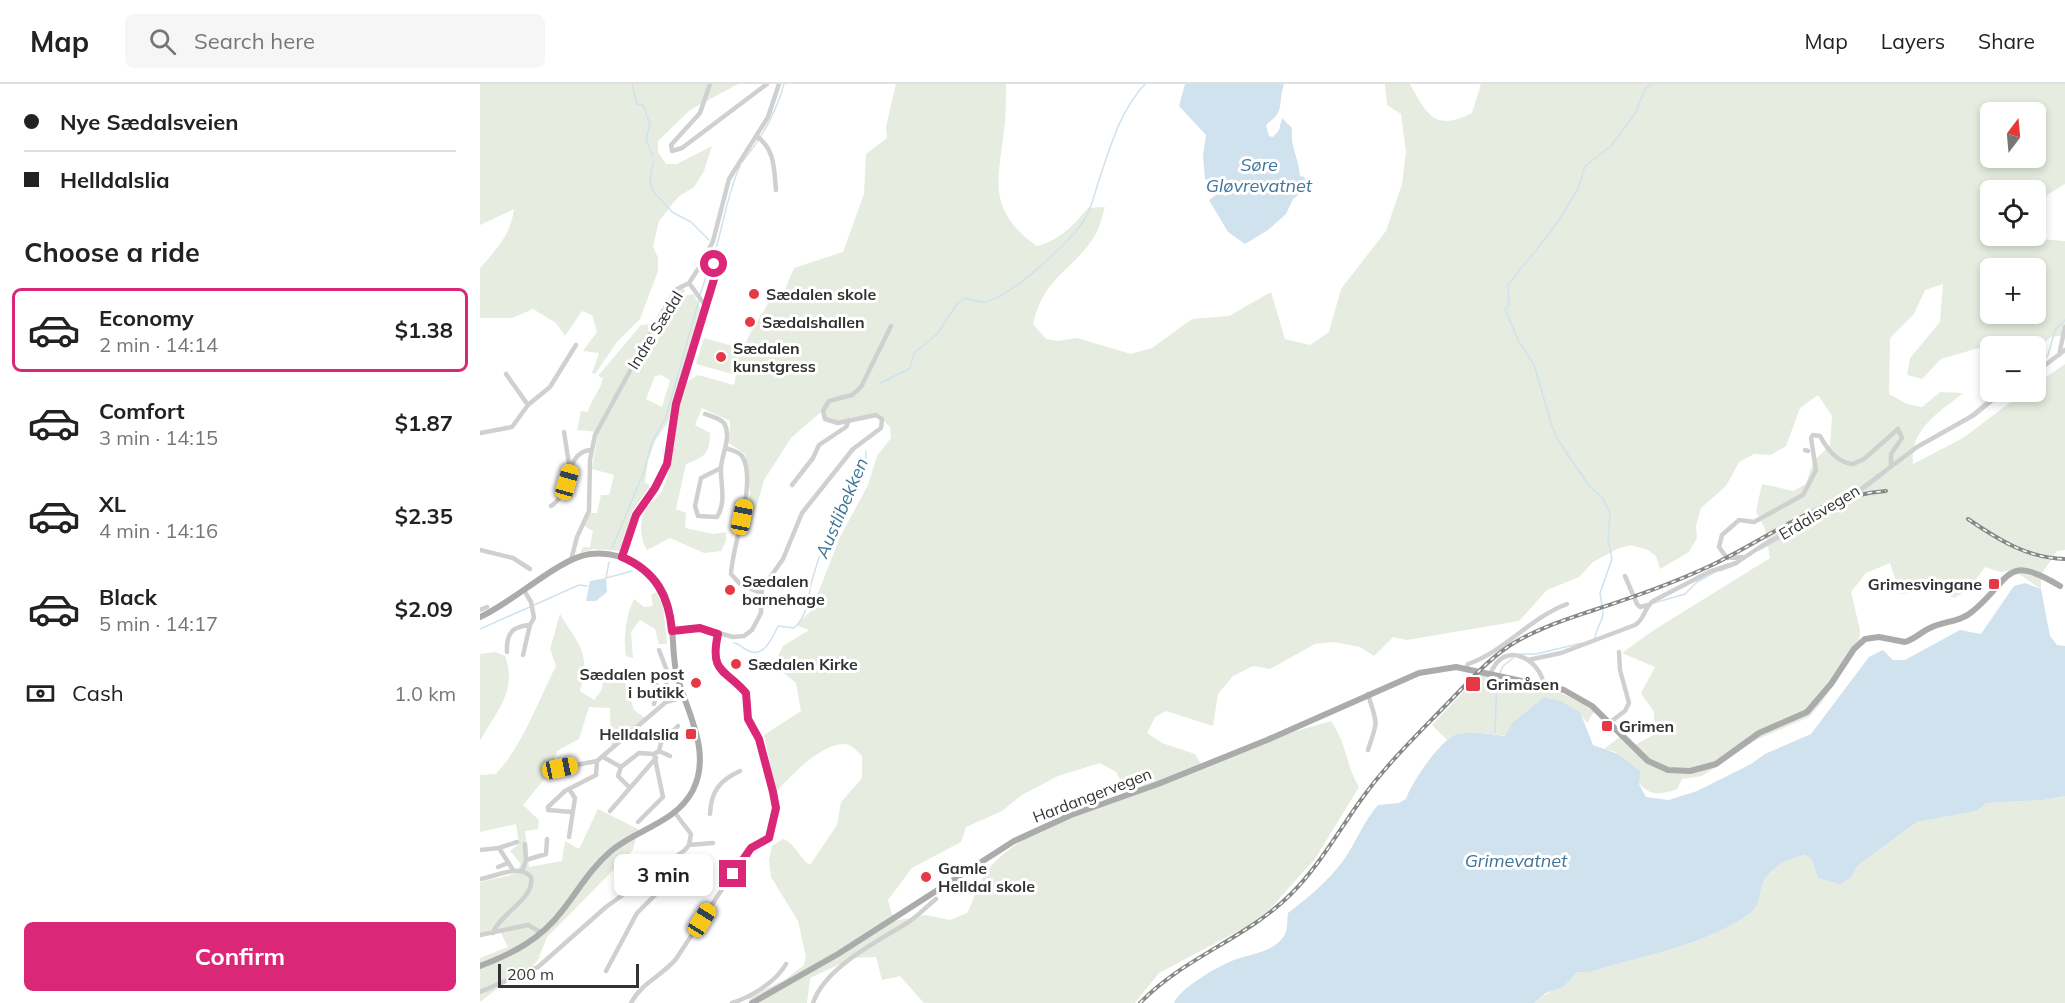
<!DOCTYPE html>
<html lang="en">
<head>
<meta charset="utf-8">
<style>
	:root { --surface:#fff; --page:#f6f6f6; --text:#222; --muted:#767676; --line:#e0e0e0; --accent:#db2777 }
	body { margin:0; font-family:Mulish,sans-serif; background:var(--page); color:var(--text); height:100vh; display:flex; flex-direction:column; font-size:22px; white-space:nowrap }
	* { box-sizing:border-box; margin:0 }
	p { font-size:20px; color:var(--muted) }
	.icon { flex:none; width:33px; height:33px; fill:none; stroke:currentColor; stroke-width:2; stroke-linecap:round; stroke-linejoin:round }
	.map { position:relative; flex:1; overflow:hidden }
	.side { display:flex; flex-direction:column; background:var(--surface); width:480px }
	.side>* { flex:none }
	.top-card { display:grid; align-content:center; height:132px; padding:0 24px; background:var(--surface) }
	.needle { width:39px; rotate:16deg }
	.fabs { position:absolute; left:1500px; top:18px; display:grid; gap:12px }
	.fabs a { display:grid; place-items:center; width:66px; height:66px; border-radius:9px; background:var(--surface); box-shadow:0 3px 9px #0003; font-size:30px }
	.scale { position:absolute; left:18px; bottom:15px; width:141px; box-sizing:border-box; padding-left:6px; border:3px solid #333; border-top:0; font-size:16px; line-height:21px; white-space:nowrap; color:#333; -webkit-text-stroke:4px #fff; paint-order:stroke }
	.end { position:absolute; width:27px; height:27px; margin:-14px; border:8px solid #db2777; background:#fff; box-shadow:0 0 0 3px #fff }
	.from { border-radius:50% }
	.bubble { position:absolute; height:42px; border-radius:9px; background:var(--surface); box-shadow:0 3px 9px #0003; font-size:20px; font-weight:700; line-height:42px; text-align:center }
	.car { position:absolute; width:18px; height:36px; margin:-18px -9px; border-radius:8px; box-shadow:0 0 4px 2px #0007; background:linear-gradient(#f5c518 24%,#345 0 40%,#f5c518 0 76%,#345 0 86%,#f5c518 0) }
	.top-card b { display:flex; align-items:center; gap:21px; height:57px; font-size:22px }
	.top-card b+b { border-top:2px solid var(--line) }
	.top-card i { width:15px; height:15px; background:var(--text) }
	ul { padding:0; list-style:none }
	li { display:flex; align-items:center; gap:18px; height:84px; margin:0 12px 9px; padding:0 12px; border:3px solid transparent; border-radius:9px }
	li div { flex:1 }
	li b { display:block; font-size:22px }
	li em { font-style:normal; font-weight:700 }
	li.selected { border-color:var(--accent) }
	li>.icon { width:54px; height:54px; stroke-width:1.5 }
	h2 { padding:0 24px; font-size:27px; line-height:72px }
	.pay { display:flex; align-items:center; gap:15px; height:66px; padding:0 24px; font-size:22px }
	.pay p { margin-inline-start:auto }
	.cta { display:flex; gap:12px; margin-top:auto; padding:12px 24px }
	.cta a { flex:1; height:69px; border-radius:9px; background:var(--accent); color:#fff; font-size:24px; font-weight:700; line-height:69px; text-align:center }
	header { display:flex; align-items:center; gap:36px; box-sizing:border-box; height:84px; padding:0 30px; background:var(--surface); border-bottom:2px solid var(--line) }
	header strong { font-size:28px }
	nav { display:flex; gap:33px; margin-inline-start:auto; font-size:21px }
	.search { width:420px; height:54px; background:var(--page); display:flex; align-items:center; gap:15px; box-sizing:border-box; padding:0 21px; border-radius:9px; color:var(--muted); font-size:22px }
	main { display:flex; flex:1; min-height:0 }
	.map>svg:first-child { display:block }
	.green { fill:#e6ecdf; fill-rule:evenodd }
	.water { fill:#cfe2ee }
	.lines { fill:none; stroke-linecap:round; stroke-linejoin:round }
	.stream { stroke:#cfe2ee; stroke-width:1.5 }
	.minor { stroke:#d0d0d0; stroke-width:4.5 }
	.major { stroke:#ababab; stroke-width:6 }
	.rail-casing { stroke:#888; stroke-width:4 }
	.rail { stroke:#fff; stroke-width:1.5; stroke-dasharray:4.5; stroke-linecap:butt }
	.route { stroke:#db2777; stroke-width:8 }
	.poi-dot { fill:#e63946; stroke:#fff; stroke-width:2 }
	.labels { text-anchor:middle; stroke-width:6; stroke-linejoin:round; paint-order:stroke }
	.poi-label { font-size:16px; font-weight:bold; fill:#333; stroke:#fff; text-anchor:start }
	.street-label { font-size:16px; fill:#333; stroke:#fff }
	.water-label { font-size:18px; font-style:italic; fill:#3f7597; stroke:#fff }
</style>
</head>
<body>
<header>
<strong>Map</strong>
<div class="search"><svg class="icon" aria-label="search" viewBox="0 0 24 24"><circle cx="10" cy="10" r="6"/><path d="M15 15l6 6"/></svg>Search here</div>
<nav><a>Map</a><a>Layers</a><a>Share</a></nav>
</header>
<main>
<section class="side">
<div class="top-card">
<b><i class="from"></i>Nye Sædalsveien</b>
<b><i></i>Helldalslia</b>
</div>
<h2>Choose a ride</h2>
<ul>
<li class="selected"><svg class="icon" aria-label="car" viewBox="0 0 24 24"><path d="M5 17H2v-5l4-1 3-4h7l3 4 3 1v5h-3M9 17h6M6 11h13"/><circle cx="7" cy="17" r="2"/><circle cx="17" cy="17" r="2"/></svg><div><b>Economy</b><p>2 min · 14:14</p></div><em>$1.38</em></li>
<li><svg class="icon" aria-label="car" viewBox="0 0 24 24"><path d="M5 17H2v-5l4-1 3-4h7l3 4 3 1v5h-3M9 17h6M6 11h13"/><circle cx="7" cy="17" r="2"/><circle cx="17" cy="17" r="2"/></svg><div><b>Comfort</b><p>3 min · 14:15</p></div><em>$1.87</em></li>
<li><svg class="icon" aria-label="car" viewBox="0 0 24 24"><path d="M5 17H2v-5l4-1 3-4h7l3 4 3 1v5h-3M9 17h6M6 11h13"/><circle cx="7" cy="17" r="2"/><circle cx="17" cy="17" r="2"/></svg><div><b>XL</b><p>4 min · 14:16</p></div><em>$2.35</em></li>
<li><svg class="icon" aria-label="car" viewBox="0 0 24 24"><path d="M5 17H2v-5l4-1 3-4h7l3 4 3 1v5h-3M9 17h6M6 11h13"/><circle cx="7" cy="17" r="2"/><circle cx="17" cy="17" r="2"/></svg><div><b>Black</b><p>5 min · 14:17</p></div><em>$2.09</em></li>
</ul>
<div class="pay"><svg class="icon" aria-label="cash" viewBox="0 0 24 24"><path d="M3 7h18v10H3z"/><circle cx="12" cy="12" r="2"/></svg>Cash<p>1.0 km</p></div>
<div class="cta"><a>Confirm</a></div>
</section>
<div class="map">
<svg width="1585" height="919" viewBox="0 0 1585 919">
	<rect width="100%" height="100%" fill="#fff"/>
	<!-- green -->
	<path class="green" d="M0,0h258l-48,26 -32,31v11l8,12h11l35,-18 -8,25 -10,16 -16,10 -19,24 -6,25 5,12v13l-18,48 -23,23 -22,32 -3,-1 7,-20 -16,-2 14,-19 -5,-17 -10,-4 -17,25 -9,-13 -23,-14 -21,9h-32v-50c16,-18 31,-34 34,-59l-34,16z
		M416,0h110c0,12 0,25 -1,37 -5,56 -22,87 32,125 23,-6 36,-20 51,-38l17,-1c-3,9 -5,19 -9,27 -23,38 -52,41 -63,90l13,15 11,2 20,-3 54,16 21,-6 40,-29 37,-3 42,-24 14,47 25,6 19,-13 12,-43 45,-58 16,-47 4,-32 -5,-38 -14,-9 -2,-21h25c17,31 25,48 62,29l9,-29h584v100l-18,11 -8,25v19l26,2v94l-14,2 -15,14v-5l-57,2 -38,11 -19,20 -15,-4 3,-17 30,-36 3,-38 -18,6 -11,24 -24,24 -1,56 18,10 15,3 18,-15 23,1c-23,19 -54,36 -50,71l50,-26 61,-46h12v-8l29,-20v186l-8,1 -16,24v14l-28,-19 -13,2 -15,-5 -17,23 -14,8 -17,-9 -37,5 -10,-31 -24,10 -15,19 9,38 -1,15 -37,57 -13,15 -53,23 -54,36 -20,3 -5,10c-42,17 -38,-20 -59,-35 -3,-3 -10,-4 -14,-5l18,-14 11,11 22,-12 -1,-22 -13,-19 14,-26 -33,-14 32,-23 116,-72 -5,-29 -9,-18 6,-27 31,7 13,-7 7,-22 17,-17 2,-29 -14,-21 -18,13 -14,38 -15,9 -17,-1 -15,8 -13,24 -25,22 -5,18 1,12 -8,14 -29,17 -4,-13 -8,-6 -17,-5 -12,3 -26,14 -14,15 -32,13 -28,31 -112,19 -14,-3 -19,19 -14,-9 -26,-5 -19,2 -45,25 -17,-3 -20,10 -15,18 -5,32 -47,-15 -11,6 -8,16 15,10 33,11 8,13 90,-35 38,-11c16,23 14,42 28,66l-44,72 -47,52 -24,17 -85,45 -24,30h-211l-24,-27 -18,4 -6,-23 -23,1 -43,20 -3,25h-56l-3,-5 38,-19 18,-14 2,-8 -8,-36 -27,-44 -2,-17 3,-14 11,-7c12,4 16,19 27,26l27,-40 4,-23 21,-24v-22c-5,-5 -11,-13 -20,-12 -25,3 -50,31 -66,48l-12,-57 37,-24 -5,-28 -22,-18 9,-19 26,-16 -13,-5 15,-14 29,-74 28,-52 9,-29 14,-18 -1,-11 -11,-11 -48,7 -9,-5v-7l-31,27 -27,42 -14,50 -7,-2 7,-36 -5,-38 -16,-11 1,-22 -28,-13 -7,17 15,8c0,20 -5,24 -24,31l-10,45 10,4 -1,15 29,6 12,-2v9l-5,10 -17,2 -34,-15 -23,12c-7,-11 -8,-28 -2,-40 3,-7 12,-11 16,-18 12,-19 14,-77 19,-102l7,-8 11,-7 36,10 2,-10 -40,-11 8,-26 40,11c6,-22 23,-38 30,-59l10,2 10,-24 49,-16 21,-58 2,-40 21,-16 -1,-11zM1510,28h46v46h-46zM1510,106h46v46h-46zM1510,184h46v46h-46zM620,679l16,9 11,21c-45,19 -110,39 -140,78 -9,11 -13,29 -20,42l-17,7 -24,-5 -32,6 -6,-21 24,-32 49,-26 5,-15 36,-16 20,-16 36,-19z
		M199,205h6l-2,7 11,-2 7,16 -33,112 -13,19 -7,20 -3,21 5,4 -18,26 -11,39 -28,-2 -13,4 3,-6h7l3,-16 -9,-5 6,-13h7l4,-18h8l5,-20 -22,-6 6,-37 -21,-2 4,-19 7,1c3,-13 13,-22 15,-34l-5,-2 43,-51 16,-1zM181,291l9,5 -8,27 -16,-8 9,-23z
		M176,508l7,13 4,39h-8l-4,-15 -15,-9 -9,12 2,26 -7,-2c-3,-18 0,-41 8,-57l10,8 9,-1 -2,-11z
		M80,530c19,32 31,38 20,77l14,9 7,-9 6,-23 16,7 11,35 11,8 -34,29 -1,-39 -21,-1 -10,32 -22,12 -7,21 -27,33 16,15 -1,9 -13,2 4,36 33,-6 3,-20 14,8 19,-40 40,20 -5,21 -86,87 -9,23 -14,15 -22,10 -22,17v-44l28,-11 -7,-14 -21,3v-54l35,-8 6,-10 -11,-13 9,-7 -3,-20 -36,8v-57l16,-1c28,-31 41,-71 60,-108l-6,-17z
		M16,568l9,4c13,34 -9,56 -25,85v-87z
		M999,591c40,10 83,10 115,37l-7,11c-10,-17 -25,-22 -43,-26l-31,25 -7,14c-20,-3 -41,-7 -59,4l-15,-15z
		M1585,712v207h-531c16,-13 27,-15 43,-31h13c51,-16 113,-26 156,-56 15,-10 11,-21 18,-35 6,-14 28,-24 42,-26l5,4 7,19 34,-1 5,-11 60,-44 60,-11 9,-8 58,-3z"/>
	<!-- water -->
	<path class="water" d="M705,0h99c-7,23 2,26 -18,41l3,11 4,1 6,-7 3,-12 10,10c-2,19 7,30 8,48l4,1 5,9 -16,13 -7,15 -18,16 -23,14 -17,-12 -19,-32 12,-9 -3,-7 -13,-5 -2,-23 3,-21 -27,-29z
		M126,494l1,14 -11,9h-10l4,-20z
		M1545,499l16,6 9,47 7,9 8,1v150l-21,4 -58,3 -9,8 -60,11 -60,44 -5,11 -12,7 -22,-6 -7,-19 -5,-4c-14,2 -36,12 -42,26 -7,14 -1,24 -18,35 -43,30 -105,40 -156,56h-13l-14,15 -17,6 -12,10h-360c6,-15 44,-37 60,-43 17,-6 40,-8 50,-24 4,-6 3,-16 4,-23 20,-15 40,-32 55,-52 13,-18 20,-39 35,-56l21,-2 7,-4c5,-16 36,-62 52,-65 16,-3 32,0 47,2l8,-14 31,-25 17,4 19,11 13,33 25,9 22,17 -1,13 7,13 23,3 28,-9 54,-27 14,-10 46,-20 58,-77 14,-7 10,10h12l55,-30 21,4 33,-48z"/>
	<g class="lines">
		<!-- stream -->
		<path class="stream" d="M152,0l5,20 6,1 7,19 -4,16 7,16
			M173,78l-3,19 3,10 19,21 19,10 18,18
			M262,78c20,-24 34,-49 42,-78
			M232,177c11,-31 14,-65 28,-95
			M220,211l10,-30
			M1556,283l12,-12 7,-25 10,-10
			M401,299l29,-15 4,-15 23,-19 20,-30 8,-6c6,1 13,4 18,4 24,-1 87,-60 100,-80 8,-11 11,-26 15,-39 12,-35 21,-71 47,-99
			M1489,332l29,-24
			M132,464l31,-74 9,-32 14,-25 33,-117
			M1279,466l90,-48 36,-28
			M129,478l-3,16 26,-7
			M1240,487l18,-7
			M1174,519l31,-9 12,-12 18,-10
			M1122,522l-2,-13 12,-34 -4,-20 2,-26 -8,-16 -13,-11 -31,-46 -6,-14 -18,-61 -16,-25 -13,-31 4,-4 -1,-20 47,-59 23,-37 7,-23 26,-20 25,-34 9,-23 7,-5
			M0,545l99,-44 8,1
			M1115,554c1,-11 9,-17 8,-27
			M254,559c6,1 7,4 13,7 16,10 26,-13 31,-24l16,2c16,-15 13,-32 19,-51 12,-40 27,-86 53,-118v-8
			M1040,570h16l46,-11
			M1019,591l4,-9 10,-8
			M1015,649l2,-54"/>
		<!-- minor -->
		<path class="minor" d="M230,0l-10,29 -29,32 1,6 10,-3 85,-64
			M276,52c19,12 18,33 20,54
			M224,176l14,6
			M209,199l16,22
			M1579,271l6,-28
			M1556,288l29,-22
			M26,290l22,31
			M225,330c6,2 18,5 20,11 6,13 -3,29 -4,42 -1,17 6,34 -4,50l-19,-1 -3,-10 6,-28 20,-10
			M84,348l6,38
			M0,349l32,-6 16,-22 22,-18 26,-42
			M245,364c6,2 13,3 17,8 16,25 -10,89 -11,118l10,11 20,8
			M1325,366l3,1
			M312,401l21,-27 6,-13 27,-18 3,-7
			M71,422c20,-11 13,-55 40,-56
			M0,466l33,8 17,11
			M142,473l14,-42 19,-27 12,-25 9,-59 46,-149
			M1265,473l-18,1 -8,-11 3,-12 17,-15 15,2 49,-27 13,-25 -5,-32 2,-3 7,1c7,13 18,27 33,28l11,-5 34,-30 4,9 -11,16v11
			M91,476l6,-23 12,-26 1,-51 5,-25 65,-119 17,-27 12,-6 15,-23 9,-19 16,-62 39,-62 11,-33
			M1145,492l12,28 3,3 8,-2
			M0,526l7,-3
			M192,547l33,-2 28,8 11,-1 8,-6 9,-17 1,-24 21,-30 19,-46 51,-64 28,-21 1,-9 -6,-4 -38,8 -13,-4 -2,-8 6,-10 23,-6 9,-8 30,-61
			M179,566l8,21 -1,31
			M27,568c-1,-18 5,-26 23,-27l4,-7 -3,-16 -6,-10
			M43,571l7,-30
			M1048,576l33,-7 74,-28c10,-6 9,-17 18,-24l56,-29 27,-9 27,-18 85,-46 69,-52 57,-32 28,-23
			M986,584l2,-4c37,-13 62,-46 99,-60
			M1010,591c13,-37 51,-16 54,11
			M177,601l-1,10 9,1
			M888,610c9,32 11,23 0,56
			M174,620l2,-9
			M1129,639l16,-12 4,-8 -9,-33 -1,-18
			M179,667l11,5
			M174,670l5,-3 2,-8 17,-17
			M123,673l18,10 18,-14 15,1 9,43 -25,25
			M141,683l-3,9 12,12 26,-30
			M73,688l7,-4 37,-7 69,-59 18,-5
			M130,727l20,-23
			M92,728l-24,-2v-3l17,-16 31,-16 1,-14
			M230,730c1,-23 10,-34 30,-43
			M89,753l6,-39 -6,-9
			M45,760l1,16
			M209,761l24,-2
			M19,764l18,-6
			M0,766l19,-2 14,22
			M18,783l10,-4
			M42,787l4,-11 20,-6 1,-15
			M188,791l22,-13
			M0,795c16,-2 38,-16 51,-2 4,22 -31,36 -38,56
			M0,851l48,-10 14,8
			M126,887l31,-58 26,-26 5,-12 -6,-9
			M0,908l58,-25 68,-60 79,-57 4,-5 2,-11 -16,-21
			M151,919c10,-20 31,-27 45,-44l72,-109 20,-10 3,-7 5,-25 -3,-17 -14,-52 -11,-20 -2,-26c-19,-24 -38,-19 -28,-59
			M252,919c19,-6 44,-21 54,-39
			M333,919c12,-36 64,-61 94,-80 10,-6 19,-16 29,-24"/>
		<!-- major -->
		<path class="major" d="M0,533c34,-15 79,-59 110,-63 33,-4 69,17 78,50 7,23 3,48 9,72 10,36 35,76 16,114 -17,33 -56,39 -82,61 -21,18 -33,40 -49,60 -21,28 -50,43 -82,55
			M272,919l86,-49 176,-113 57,-26 87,-31 109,-44 152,-67 37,-6 108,23 28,16 56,55 20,9 22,1 26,-7 43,-31 48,-21 24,-28 23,-35 11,-10 14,-2 26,5c10,-3 16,-10 25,-14 14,-7 31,-6 43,-17 39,-32 31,-59 87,-25"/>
		<defs>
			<path id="rail" d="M1488,435c31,21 59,39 97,40
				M660,919c44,-46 106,-64 151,-109 29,-29 48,-64 72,-97 24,-33 53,-61 81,-90 21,-21 40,-44 65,-61 26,-17 56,-26 85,-36 40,-13 80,-27 118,-45 57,-27 110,-70 174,-74"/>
		</defs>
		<!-- rail casing -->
		<use href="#rail" class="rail-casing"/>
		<!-- rail -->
		<use href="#rail" class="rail"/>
	</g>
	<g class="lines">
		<!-- route -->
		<path class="route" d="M234,180l4,2 -42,138 -9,60 -12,24 -19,27 -14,42c34,14 47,40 50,74l28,-3 18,6c-9,40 8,35 28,59l2,26 11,20 14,53 3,16 -7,30 -18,10 -18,26"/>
	</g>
	<!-- markers -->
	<g class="poi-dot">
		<circle cx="274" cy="210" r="6"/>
		<circle cx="270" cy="238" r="6"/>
		<circle cx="241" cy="273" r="6"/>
		<rect x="1508" y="494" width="12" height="12" rx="3"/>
		<circle cx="250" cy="506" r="6"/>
		<circle cx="256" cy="580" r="6"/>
		<circle cx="216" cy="599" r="6"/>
		<rect x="985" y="592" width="16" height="16" rx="3"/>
		<rect x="1121" y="636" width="12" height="12" rx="3"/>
		<rect x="205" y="644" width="12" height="12" rx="3"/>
		<circle cx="446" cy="793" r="6"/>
	</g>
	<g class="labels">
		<!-- poi labels -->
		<g class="poi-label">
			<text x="286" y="216">Sædalen skole</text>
			<text x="282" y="244">Sædalshallen</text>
			<text x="253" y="270">Sædalen<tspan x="253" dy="18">kunstgress</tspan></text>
			<text x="262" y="503">Sædalen<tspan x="262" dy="18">barnehage</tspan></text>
			<text x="1502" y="506" text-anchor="end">Grimesvingane</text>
			<text x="268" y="586">Sædalen Kirke</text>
			<text x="204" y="596" text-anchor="end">Sædalen post<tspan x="204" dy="18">i butikk</tspan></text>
			<text x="1006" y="606">Grimåsen</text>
			<text x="1139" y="648">Grimen</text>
			<text x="199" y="656" text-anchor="end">Helldalslia</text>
			<text x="458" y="790">Gamle<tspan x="458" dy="18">Helldal skole</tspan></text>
		</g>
		<!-- street labels -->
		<g class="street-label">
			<text transform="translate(175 246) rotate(-58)" y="6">Indre Sædal</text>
			<text transform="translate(1339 428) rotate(-31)" y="6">Erdalsvegen</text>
			<text transform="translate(612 711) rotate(-21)" y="6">Hardangervegen</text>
		</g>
		<!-- water labels -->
		<g class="water-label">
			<text x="779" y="87">Søre<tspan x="779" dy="21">Gløvrevatnet</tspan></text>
			<text transform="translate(362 424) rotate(-67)" y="6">Austlibekken</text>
			<text x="1036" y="783">Grimevatnet</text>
		</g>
	</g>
</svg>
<div class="fabs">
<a><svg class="needle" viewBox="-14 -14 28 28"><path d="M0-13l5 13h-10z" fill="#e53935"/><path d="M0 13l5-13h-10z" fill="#767676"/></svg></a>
<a><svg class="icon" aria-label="locate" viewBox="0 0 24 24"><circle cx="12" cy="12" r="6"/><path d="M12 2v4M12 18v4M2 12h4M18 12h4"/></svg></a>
<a>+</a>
<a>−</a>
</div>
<div class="scale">200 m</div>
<i class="end from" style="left:234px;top:180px"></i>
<i class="end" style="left:253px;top:790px"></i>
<div class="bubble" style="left:134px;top:770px;width:99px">3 min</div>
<i class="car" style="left:87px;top:398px;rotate:16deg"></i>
<i class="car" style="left:262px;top:433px;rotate:11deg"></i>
<i class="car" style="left:80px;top:684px;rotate:78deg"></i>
<i class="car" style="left:222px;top:836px;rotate:32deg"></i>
</div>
</main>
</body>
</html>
